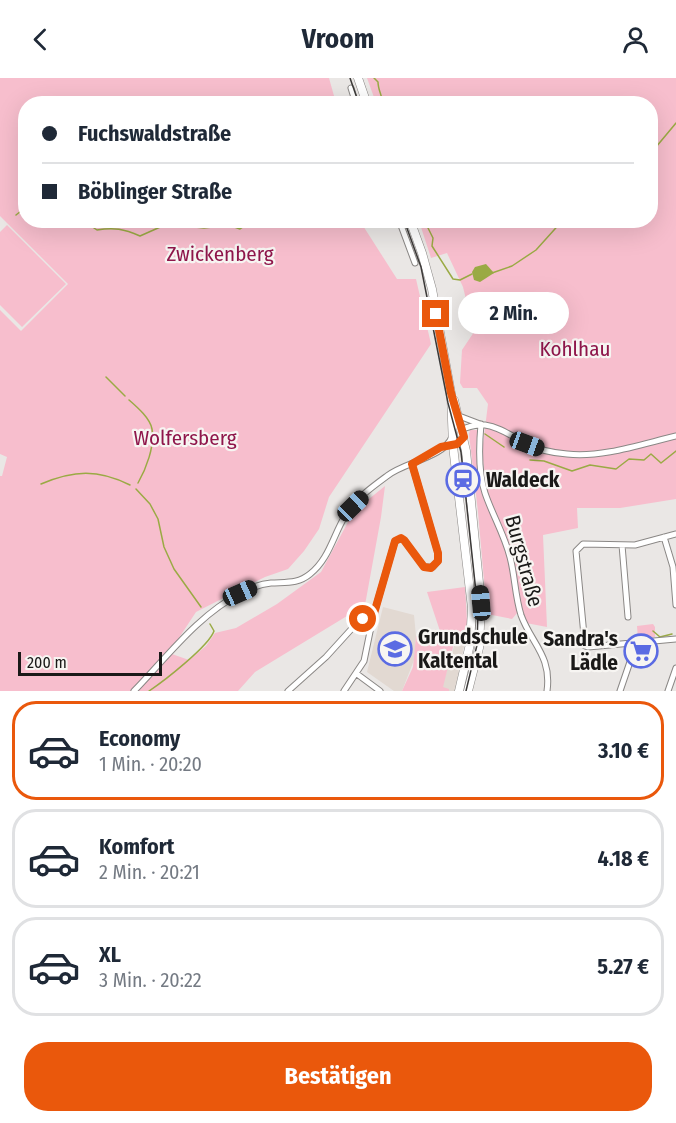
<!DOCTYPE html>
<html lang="de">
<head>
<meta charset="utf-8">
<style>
	:root { --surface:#fff; --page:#f6f6f7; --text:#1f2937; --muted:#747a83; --line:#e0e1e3; --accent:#ea580c }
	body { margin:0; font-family:"Fira Sans Condensed",sans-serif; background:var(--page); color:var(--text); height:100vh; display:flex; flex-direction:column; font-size:22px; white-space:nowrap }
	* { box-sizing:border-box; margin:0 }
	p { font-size:20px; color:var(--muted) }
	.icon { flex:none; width:33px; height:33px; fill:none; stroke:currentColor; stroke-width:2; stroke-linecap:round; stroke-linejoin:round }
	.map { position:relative; height:613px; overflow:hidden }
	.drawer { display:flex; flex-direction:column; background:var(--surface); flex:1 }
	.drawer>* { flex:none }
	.banner { position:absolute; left:18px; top:18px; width:640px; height:132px; border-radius:24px; box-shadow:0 6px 24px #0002; display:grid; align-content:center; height:132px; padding:0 24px; background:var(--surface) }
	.scale { position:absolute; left:18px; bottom:15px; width:144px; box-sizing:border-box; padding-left:6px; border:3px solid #1a1918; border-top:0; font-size:16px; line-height:21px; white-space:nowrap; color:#1a1918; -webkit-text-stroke:4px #f7f5f2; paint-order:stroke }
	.end { position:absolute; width:27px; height:27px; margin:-14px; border:8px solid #ea580c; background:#fff; box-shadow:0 0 0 3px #fff }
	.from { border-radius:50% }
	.bubble { position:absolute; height:42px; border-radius:21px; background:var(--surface); box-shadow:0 6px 24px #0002; font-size:20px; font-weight:700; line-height:42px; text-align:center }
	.car { position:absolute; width:18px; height:36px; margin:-18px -9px; border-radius:8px; box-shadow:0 0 4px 2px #0007; background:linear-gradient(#222 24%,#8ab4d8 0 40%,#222 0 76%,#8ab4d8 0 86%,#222 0) }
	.banner b { display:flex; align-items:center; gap:21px; height:57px; font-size:22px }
	.banner b+b { border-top:2px solid var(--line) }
	.banner i { width:15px; height:15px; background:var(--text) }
	ul { padding:10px 0 0; list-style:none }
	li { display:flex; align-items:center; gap:18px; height:99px; margin:0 12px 9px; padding:0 12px; border:3px solid var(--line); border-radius:24px }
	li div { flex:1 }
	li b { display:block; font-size:22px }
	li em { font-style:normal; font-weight:700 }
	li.on { border-color:var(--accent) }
	li>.icon { width:54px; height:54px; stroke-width:1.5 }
	.button { display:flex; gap:12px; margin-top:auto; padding:12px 24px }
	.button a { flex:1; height:69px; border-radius:24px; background:var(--accent); color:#fff; font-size:24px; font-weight:700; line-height:69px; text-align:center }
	header { display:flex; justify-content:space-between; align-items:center; height:78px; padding:0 24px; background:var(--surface); font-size:27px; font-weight:700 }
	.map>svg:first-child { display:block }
	.built { fill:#e2d9d2 }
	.green { fill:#f7becd }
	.water { fill:#9aaa44 }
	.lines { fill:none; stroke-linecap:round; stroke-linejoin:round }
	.stream { stroke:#9aaa44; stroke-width:1.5 }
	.street-casing { stroke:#8a8785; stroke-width:7 }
	.secondary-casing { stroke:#8a8785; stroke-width:9 }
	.street { stroke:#fff; stroke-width:5 }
	.secondary { stroke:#fff; stroke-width:8 }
	.tram { stroke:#3c3a39; stroke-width:1.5 }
	.route { stroke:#ea580c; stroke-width:8 }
	.labels { text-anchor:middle; stroke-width:4.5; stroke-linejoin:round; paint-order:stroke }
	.park-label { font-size:21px; fill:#8f164b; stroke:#f7f5f2 }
	.poi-label { font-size:21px; font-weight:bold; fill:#1a1918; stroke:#f7f5f2; text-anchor:start }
	.street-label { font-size:21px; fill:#1a1918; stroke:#f7f5f2 }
</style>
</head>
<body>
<header><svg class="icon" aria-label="back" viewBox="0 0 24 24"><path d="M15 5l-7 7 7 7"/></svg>Vroom<svg class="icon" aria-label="person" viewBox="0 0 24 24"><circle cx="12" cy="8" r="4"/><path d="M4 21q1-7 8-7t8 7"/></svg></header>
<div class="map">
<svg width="676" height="613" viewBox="0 0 676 613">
	<rect width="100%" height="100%" fill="#eae7e5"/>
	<!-- built -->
	<path class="built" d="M383,529l31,8 2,21 -2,24 -12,31h-8l-27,-19z
		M465,563l-10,50h-6l-7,-4 13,-44z"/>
	<!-- green -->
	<path class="green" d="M0,0h329l7,25 -310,1v116l334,1 37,58h19l15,65 -102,153 -10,32 -15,22 -16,18 -23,8 -69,35 -27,41 20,7 17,-14 9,-13 21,-5 41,-24 44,-32 33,-61 31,-25 -4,31 -16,88 -110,67 -17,19h-238v-215h2l5,-19 -7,-3v-144l21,21 47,-47 -68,-68z
		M367,0h309v421l-56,9h-43l1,20 -35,7 4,92 -21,-4 -8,-11 -6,7 -25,-5 -9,-102 -9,-78 1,-4h8c-6,31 4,61 17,88l-8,-27 -5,-39 6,-48 -11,-16h-14l-3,-5 2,-33 12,-18 -11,-45 -16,-34 -16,5 -12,-37 232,-1v-116l-275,-1z
		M7,147l59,59 -44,43 -22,-22v-73z
		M465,509l2,34 -2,20 -11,2 -11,44 6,2v2h-47l11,-24 3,-31 12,3 12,-8 -13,-39z
		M653,546l2,3v10l-17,2 -1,-13z"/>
	<!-- water -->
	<path class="water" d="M486,186l8,9 -14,9 -6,-2 -2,-8 3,-5z"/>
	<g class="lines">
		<!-- stream -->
		<path class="stream" d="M374,0l4,4c0,8 4,13 5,22
			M651,75l25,-30
			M16,137l10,-8
			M82,142l15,10c17,-3 27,-1 43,6l27,-12 37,4 25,-3 11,4 13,-9
			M427,142l-1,4 7,14 -1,8 21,33 7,1 12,-6
			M492,195l20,-7 24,-16 27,-30
			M106,299l19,19
			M129,322c8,7 21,18 23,29 3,17 -6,40 -14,54
			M485,356l19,13
			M530,382l14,1 28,10 18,-6 26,4 13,-10 15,1 7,-6 10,9 15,-12
			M41,406c33,-14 57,-15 89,1
			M136,411l14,15 8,15 6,28 10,22 27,38
			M653,553l7,6 12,-3
			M149,613c15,-10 60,-45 65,-60l-4,-7"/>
		<defs>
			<path id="street" d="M351,10l5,16
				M399,142l16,43
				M459,338l21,8
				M481,346c-2,22 -3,48 4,69 7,21 19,41 25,64 5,19 5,39 11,58 10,28 31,41 26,76
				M459,347l3,4c7,-2 15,-5 23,-4 15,2 28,12 42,19 12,6 26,9 40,10 35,4 75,-10 109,-18
				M676,456l-41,11 -52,-1 -7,7 9,95 3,1 88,-8
				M664,459l9,30 3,38
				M622,467l6,72
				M357,596l23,17
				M134,613c33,-34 64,-76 107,-98 9,-5 20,-9 30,-10 15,-1 27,1 39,-9 19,-15 23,-38 35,-58 9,-16 27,-29 42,-40 17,-14 56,-18 65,-39
				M288,613l38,-34 30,-33 11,-8 6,1
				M344,613l20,-30 9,-44 22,-76 6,-2 3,1 20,27h9l5,-6v-8l-26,-89
				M620,613l12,-35 1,-13
				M668,613l8,-23"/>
			<path id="secondary" d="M358,0l9,26
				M410,142l12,33 10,36 19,104 2,53 19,162 -2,36 -11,47
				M454,322l12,51 15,152 -2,45 -11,43"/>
		</defs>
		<!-- street casing -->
		<use href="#street" class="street-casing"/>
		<!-- secondary casing -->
		<use href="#secondary" class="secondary-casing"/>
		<!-- street -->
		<use href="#street" class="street"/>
		<!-- secondary -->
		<use href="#secondary" class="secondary"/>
		<!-- tram -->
		<path class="tram" d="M350,0l9,26
			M404,142l17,47 27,136 13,49 17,159 -1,34 -11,46"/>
	</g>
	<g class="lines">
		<!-- route -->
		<path class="route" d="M363,541l10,-2 22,-76 6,-3 3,2 20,27 7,1 7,-7v-8l-26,-89 29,-17 16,-3 7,-7 -13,-44 -15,-79"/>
	</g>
	<!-- icons -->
	<defs>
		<symbol id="station-ring" viewBox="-11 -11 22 22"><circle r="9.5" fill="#f7f5f2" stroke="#5b6be3" stroke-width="1.5"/><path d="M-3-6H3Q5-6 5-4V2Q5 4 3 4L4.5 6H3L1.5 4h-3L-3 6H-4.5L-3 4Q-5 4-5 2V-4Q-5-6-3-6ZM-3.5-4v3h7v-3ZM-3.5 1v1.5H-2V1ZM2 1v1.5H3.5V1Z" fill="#5b6be3"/></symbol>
		<symbol id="school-ring" viewBox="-11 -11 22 22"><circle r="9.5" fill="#f7f5f2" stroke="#5b6be3" stroke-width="1.5"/><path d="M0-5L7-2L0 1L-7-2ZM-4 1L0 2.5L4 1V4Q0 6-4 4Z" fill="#5b6be3"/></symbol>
		<symbol id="supermarket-ring" viewBox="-11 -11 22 22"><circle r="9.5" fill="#f7f5f2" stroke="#5b6be3" stroke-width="1.5"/><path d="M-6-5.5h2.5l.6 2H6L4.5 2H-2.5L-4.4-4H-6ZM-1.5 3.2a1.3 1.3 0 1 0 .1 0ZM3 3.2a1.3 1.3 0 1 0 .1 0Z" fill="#5b6be3"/></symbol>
	</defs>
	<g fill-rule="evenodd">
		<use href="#station-ring" x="444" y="383" width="38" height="38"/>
		<use href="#school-ring" x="376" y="552" width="38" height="38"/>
		<use href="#supermarket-ring" x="622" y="554" width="38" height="38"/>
	</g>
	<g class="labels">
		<!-- park labels -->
		<g class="park-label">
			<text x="220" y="183">Zwickenberg</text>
			<text x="575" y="278">Kohlhau</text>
			<text x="185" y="367">Wolfersberg</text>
		</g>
		<!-- poi labels -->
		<g class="poi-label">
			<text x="486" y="409">Waldeck</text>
			<text x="418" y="566">Grundschule<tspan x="418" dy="24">Kaltental</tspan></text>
			<text x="618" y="568" text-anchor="end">Sandra's<tspan x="618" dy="24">Lädle</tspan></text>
		</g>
		<!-- street labels -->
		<g class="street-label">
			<text transform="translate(524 483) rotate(75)" y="7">Burgstraße</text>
		</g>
	</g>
</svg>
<div class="scale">200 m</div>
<i class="end from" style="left:363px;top:541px"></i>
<i class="end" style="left:436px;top:236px"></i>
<div class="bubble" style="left:458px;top:214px;width:111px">2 Min.</div>
<i class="car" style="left:527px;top:366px;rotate:110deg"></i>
<i class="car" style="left:353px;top:428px;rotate:46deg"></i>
<i class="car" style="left:240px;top:515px;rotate:66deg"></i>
<i class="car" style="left:481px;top:525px;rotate:355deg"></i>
<div class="banner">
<b><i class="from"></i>Fuchswaldstraße</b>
<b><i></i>Böblinger Straße</b>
</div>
</div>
<section class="drawer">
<ul>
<li class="on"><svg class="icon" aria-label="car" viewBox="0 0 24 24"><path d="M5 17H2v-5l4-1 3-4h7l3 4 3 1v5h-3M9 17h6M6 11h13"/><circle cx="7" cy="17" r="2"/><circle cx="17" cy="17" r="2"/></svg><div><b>Economy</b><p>1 Min. · 20:20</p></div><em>3.10 €</em></li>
<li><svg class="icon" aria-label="car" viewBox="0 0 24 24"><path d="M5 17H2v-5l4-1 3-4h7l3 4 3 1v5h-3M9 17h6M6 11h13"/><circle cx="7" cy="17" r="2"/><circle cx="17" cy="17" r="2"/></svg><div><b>Komfort</b><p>2 Min. · 20:21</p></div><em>4.18 €</em></li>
<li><svg class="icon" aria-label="car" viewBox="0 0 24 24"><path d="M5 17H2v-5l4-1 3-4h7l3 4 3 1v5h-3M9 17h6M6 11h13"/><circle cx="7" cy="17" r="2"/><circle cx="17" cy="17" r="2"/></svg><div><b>XL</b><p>3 Min. · 20:22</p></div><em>5.27 €</em></li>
</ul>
<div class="button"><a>Bestätigen</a></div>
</section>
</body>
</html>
